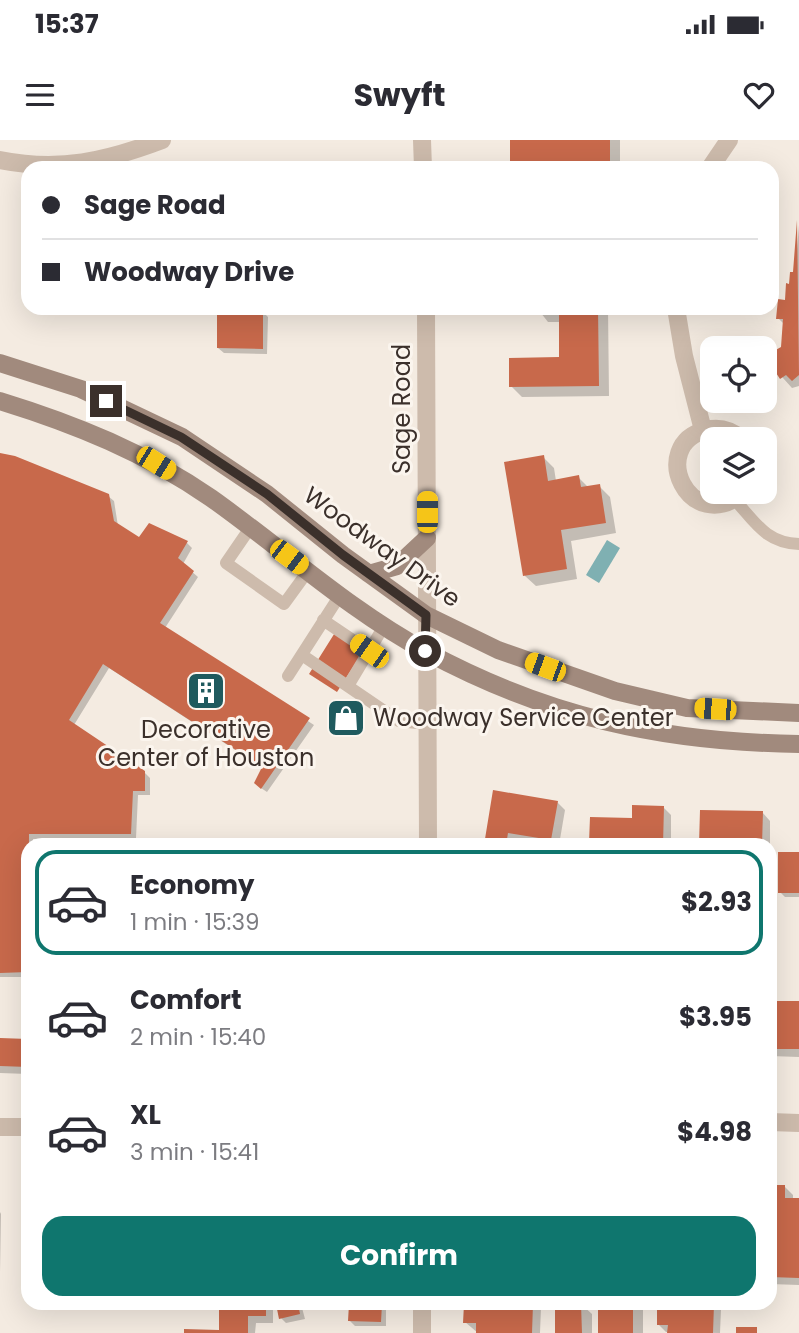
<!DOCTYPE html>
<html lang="en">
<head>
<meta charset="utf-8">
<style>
	:root { --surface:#fff; --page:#f2f2f3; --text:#2b2b33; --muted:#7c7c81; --line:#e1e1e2; --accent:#0f766e }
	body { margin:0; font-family:Poppins,sans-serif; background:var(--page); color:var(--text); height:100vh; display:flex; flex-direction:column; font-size:26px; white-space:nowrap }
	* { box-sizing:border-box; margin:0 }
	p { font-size:23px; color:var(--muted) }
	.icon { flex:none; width:38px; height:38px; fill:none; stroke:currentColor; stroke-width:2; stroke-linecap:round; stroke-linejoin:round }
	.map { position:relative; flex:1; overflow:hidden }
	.panel { position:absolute; left:21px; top:698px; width:756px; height:472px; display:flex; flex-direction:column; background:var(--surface); border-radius:21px; box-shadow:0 7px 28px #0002 }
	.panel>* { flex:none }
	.top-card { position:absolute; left:21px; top:21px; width:758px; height:154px; border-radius:21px; box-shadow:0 7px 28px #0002; display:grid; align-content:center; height:154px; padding:0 21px; background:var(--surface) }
	.fabs { position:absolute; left:700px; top:196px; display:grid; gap:14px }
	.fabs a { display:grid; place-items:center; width:77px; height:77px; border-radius:14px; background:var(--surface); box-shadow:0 7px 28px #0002; font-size:35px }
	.end { position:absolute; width:32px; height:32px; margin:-16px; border:9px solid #3b302b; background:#fff; box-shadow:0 0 0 4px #fff }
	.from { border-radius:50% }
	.car { position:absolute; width:21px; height:42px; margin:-21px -10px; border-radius:9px; box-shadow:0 0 5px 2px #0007; background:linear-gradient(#f5c518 24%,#345 0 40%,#f5c518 0 76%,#345 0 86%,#f5c518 0) }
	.top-card b { display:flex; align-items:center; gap:24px; height:66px; font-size:26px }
	.top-card b+b { border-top:2px solid var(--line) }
	.top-card i { width:18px; height:18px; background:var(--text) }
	ul { padding:12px 0 0; list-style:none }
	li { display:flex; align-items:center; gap:21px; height:105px; margin:0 14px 10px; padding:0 7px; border:4px solid transparent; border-radius:21px }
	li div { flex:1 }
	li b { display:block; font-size:26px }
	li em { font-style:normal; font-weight:700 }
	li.selected { border-color:var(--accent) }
	li>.icon { width:63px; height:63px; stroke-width:1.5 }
	.button { display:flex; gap:14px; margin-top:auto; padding:14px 21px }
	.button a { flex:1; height:80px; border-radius:21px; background:var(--accent); color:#fff; font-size:28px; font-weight:700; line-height:80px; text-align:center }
	.status { display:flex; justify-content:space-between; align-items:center; height:49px; padding:0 35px; background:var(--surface); direction:ltr }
	.status svg { height:19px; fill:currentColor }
	header { display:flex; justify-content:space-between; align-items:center; height:91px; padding:0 21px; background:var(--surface); font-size:32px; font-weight:700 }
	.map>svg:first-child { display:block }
	.water { fill:#7fb0b2 }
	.shadow { fill:#0003 }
	.building { fill:#c8694b }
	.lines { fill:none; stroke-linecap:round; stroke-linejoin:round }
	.service { stroke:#cdbbac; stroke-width:12 }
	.minor { stroke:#cdbbac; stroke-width:18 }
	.tertiary { stroke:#cdbbac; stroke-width:18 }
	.secondary { stroke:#a18a7d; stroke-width:18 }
	.route { stroke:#3b302b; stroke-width:9 }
	.labels { text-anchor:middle; stroke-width:6; stroke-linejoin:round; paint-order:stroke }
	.street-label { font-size:24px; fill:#3b302b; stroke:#fbf5ee }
	.poi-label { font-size:24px; fill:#3b302b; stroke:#fbf5ee; text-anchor:start }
</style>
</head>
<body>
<div class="status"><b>15:37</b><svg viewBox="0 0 49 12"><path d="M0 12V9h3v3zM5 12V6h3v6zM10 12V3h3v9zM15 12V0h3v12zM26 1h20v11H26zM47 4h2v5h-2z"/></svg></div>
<header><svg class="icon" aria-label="menu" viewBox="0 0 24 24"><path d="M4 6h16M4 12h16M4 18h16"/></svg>Swyft<svg class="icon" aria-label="heart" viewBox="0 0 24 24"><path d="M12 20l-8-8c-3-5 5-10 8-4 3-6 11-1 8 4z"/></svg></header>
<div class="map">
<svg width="799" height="1193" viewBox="0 0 799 1193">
	<rect width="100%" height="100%" fill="#f4ebe1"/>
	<!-- water -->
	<path class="water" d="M607,400l13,8 -21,35 -13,-8z"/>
	<!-- shadow -->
	<path class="shadow" d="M512,0h108v28h-108z
		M799,85v161l-7,2 -27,-30 18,-10 2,-23 -7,-7 17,-44z
		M537,168h71l1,88 -87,1 -11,-11 50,-27v-37h-13z
		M263,172l5,5 -1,37 -43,-1 -6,-5z
		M0,315l108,41 6,5 4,25 21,14 11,-15 37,18 5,5 -9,16 15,13 -33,51 149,97 -47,67 -6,-4 2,-20 -154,-100 -35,57 70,47 6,6v17h-12l-2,43 -103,1v6h-5v132h-28z
		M543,317l11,11 2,13 22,-4 11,11 10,-2 11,11 6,36 -45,8 6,38 -41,7 -11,-10z
		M494,652l63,10 8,8 -6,35 -43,-5 -1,5h-29z
		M663,667l8,8v30h-77l-3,-3z
		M701,672h61l8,9v24h-69z
		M799,713v44h-14l-5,-5z
		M770,862l29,1v54l-29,-1z
		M0,899l28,2v33l-28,-1z
		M770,1045l15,2 8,8v4l6,1v85l-29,-1z
		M0,1072l1,2 -1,59z
		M221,1164h52v19h-17l-1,10h-70l35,-2z
		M278,1164h23l4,15 -19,4 -5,-5z
		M350,1164h36v22h-31l-5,-5z
		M466,1164h71l4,3 -1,26h-62l-13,-11z
		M556,1164h25l11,10v19h-35z
		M599,1164h44v29h-43z
		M659,1164h56l6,5 -1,24 -54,-1 -8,-8z"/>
	<!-- building -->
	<path class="building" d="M510,0h100v28h-100z
		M797,80l2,155 -7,6 -6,-6 -6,4 -15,-23 16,-9 2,-28h-7l2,-20 7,1 1,-17 3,1 1,-12h3z
		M535,168h63l1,78 -90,1v-29l50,-1v-46l-24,1z
		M217,170h46v39l-46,-1z
		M0,313l15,3 94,38 5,27 25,16 10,-14 39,18 -10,17 16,13 -34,52 150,95 -49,71 -7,-6 8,-16 -159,-103 -34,56 76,51v20h-12l-2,43h-102l-1,138 -28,1z
		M544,315l4,26 31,-6 2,12 19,-3 6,39 -45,7 6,39 -44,7 -19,-114z
		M336,491l28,19 -27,42 -28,-18z
		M493,650l65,11 -7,39 -43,-7 -2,12h-22z
		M632,665l32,1 -1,39 -74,-2 1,-26 42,1z
		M700,670l63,1 -1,34h-63z
		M778,712h21v41h-21z
		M770,861h29v48h-29z
		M0,898l28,1v28l-28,-1z
		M770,1045h15v13h14v80l-29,-1z
		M21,1052h7v26h-7z
		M22,1096h6v27h-6z
		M219,1164h47v12h-18v17h-64v-4l35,1z
		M276,1164h22l2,10 -21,5z
		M349,1164h33l-1,18 -33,-1z
		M464,1164h69l-1,29h-56v-10h-13z
		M555,1164h26l1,29h-27z
		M598,1164h35v29h-35z
		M657,1164h57l-1,29h-46l1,-8h-11z
		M736,1187h21v6h-21z"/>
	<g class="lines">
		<!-- service -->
		<path class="service" d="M735,360c20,22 31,43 64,44
			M250,388l-24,35 58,41 24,-33
			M323,480l46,31
			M302,515l97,66 27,3
			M288,536l52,-81
			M348,546l36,-60"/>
		<!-- minor -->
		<path class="minor" d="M0,20c60,12 106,1 162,-20
			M710,28l19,-28
			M676,168l8,48 19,74
			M741,299c-10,-9 -22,-12 -35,-9 -59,15 -17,108 38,62
			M770,982l29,1
			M0,987h28"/>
		<!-- tertiary -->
		<path class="tertiary" d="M422,0l1,28
			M426,168l2,537
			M422,1193v-29"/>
		<!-- secondary -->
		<path class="secondary" d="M0,223l81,26 101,48 85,57 76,61 83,60 72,35 117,41 72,17 112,5
			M0,261c75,23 146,52 211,97 72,51 138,112 216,154 121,65 235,90 372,92
			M369,434l28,-8 30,-28"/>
	</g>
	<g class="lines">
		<!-- route -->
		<path class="route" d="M106,261l75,36 86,57 76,61 83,60 -1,36"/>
	</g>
	<!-- icons -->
	<defs>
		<symbol id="building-square" viewBox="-11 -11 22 22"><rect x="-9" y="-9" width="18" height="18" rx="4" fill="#1f5a5e" stroke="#fbf5ee"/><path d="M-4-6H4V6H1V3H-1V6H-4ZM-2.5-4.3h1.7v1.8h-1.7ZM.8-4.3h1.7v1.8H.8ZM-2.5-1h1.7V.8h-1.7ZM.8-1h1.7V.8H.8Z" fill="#fff"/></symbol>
		<symbol id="shop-square" viewBox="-11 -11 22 22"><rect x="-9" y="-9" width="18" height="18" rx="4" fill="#1f5a5e" stroke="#fbf5ee"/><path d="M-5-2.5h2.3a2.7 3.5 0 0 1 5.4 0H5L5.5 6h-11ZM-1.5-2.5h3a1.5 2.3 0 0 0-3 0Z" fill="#fff"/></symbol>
	</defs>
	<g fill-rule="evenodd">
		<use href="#building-square" x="184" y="529" width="44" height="44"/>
		<use href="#shop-square" x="324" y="556" width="44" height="44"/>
	</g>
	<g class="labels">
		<!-- street labels -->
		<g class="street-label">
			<text transform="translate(402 269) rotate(-90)" y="8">Sage Road</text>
			<text transform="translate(382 407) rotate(36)" y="8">Woodway Drive</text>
		</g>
		<!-- poi labels -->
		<g class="poi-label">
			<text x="373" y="586">Woodway Service Center</text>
			<text x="206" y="598" text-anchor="middle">Decorative<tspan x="206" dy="28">Center of Houston</tspan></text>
		</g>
	</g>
</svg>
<div class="fabs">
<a><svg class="icon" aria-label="locate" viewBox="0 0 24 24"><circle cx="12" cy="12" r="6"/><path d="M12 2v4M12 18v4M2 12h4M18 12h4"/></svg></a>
<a><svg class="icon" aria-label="layers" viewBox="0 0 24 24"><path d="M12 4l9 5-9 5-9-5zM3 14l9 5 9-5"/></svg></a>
</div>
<i class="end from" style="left:425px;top:511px"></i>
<i class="end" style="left:106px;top:261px"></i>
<i class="car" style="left:156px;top:323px;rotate:122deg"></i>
<i class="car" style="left:427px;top:372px;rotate:0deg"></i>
<i class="car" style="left:289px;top:417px;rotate:127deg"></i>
<i class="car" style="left:369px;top:511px;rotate:305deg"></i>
<i class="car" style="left:545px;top:527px;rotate:290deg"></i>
<i class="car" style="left:715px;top:569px;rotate:274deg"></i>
<div class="top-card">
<b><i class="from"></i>Sage Road</b>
<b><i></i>Woodway Drive</b>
</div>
<section class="panel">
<ul>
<li class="selected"><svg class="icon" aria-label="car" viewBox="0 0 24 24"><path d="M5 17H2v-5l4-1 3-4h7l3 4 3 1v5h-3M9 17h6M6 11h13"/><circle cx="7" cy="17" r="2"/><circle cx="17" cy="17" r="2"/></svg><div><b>Economy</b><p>1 min · 15:39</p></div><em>$2.93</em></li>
<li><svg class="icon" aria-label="car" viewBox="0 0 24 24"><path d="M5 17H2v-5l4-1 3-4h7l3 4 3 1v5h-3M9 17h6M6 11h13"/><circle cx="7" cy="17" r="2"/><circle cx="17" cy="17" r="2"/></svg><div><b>Comfort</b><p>2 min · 15:40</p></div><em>$3.95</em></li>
<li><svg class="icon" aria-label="car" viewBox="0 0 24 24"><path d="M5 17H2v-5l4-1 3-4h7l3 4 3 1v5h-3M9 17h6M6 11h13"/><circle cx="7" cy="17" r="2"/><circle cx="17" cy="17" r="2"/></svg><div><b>XL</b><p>3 min · 15:41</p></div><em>$4.98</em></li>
</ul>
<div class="button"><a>Confirm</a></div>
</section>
</div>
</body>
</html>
